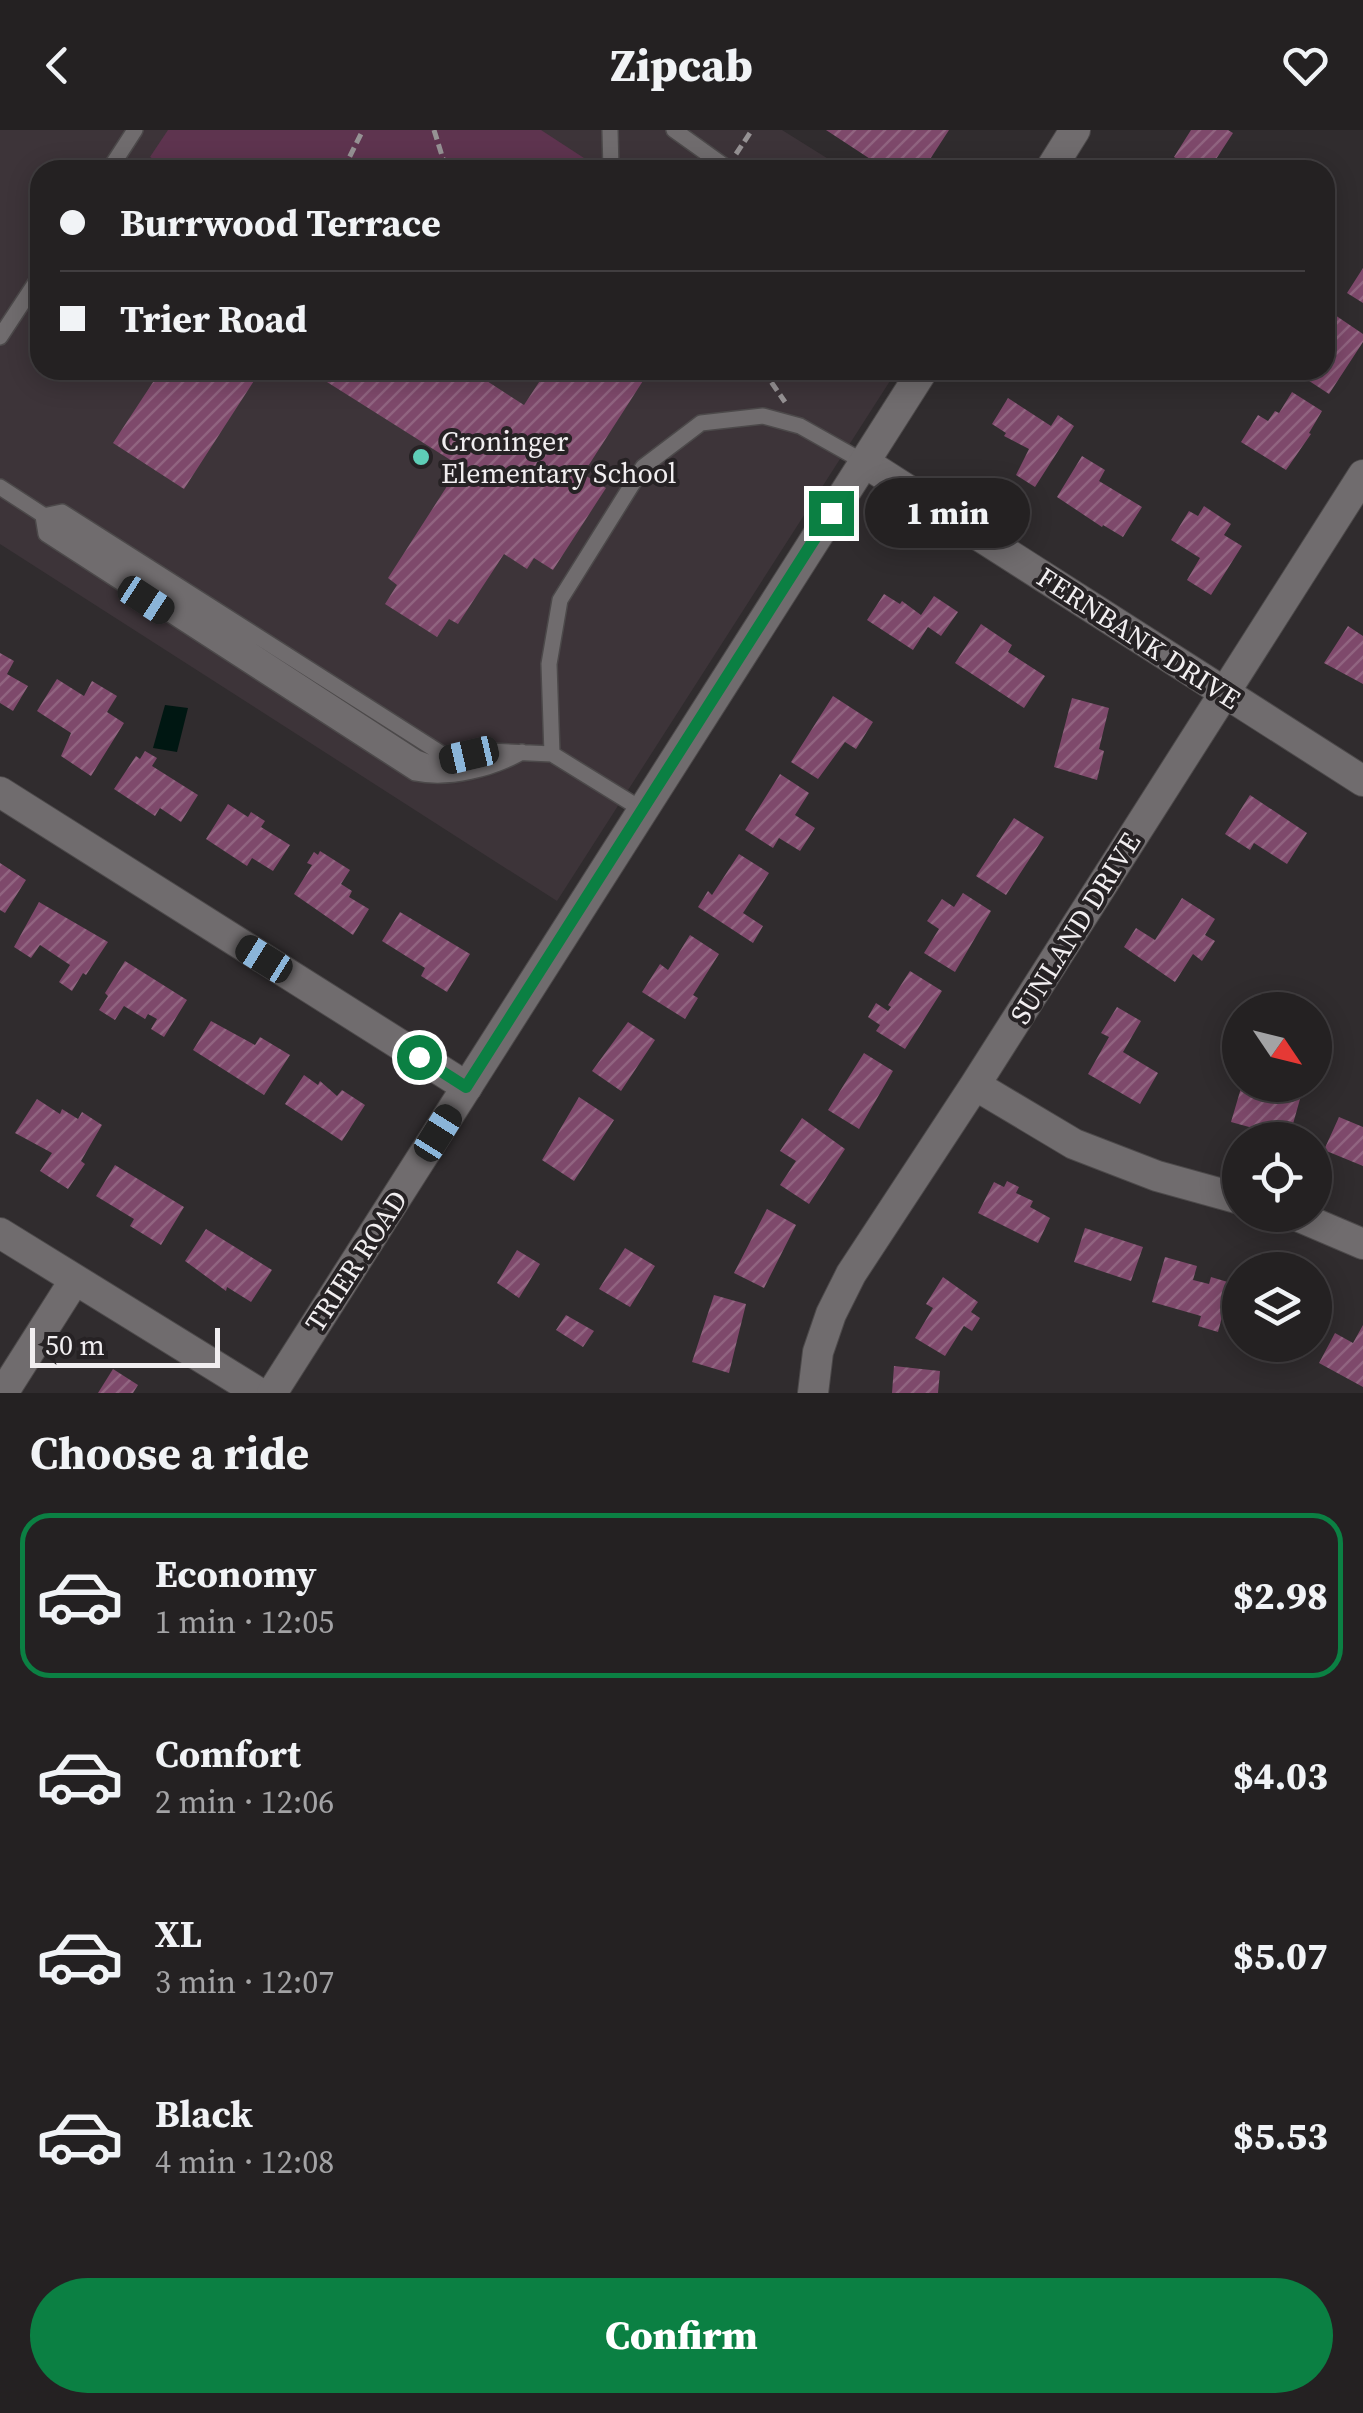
<!DOCTYPE html>
<html lang="en">
<head>
<meta charset="utf-8">
<style>
	:root { --surface:#242122; --page:#2c292a; --text:#f1f3f6; --muted:#a3a3a5; --line:#413e40; --accent:#0b8043 }
	body { margin:0; font-family:"Source Serif 4",serif; background:var(--page); color:var(--text); height:100vh; display:flex; flex-direction:column; font-size:38px; white-space:nowrap }
	* { box-sizing:border-box; margin:0 }
	p { font-size:32px; color:var(--muted) }
	.icon { flex:none; width:55px; height:55px; fill:none; stroke:currentColor; stroke-width:2; stroke-linecap:round; stroke-linejoin:round }
	.map { position:relative; height:1263px; overflow:hidden }
	.side { display:flex; flex-direction:column; background:var(--surface); flex:1 }
	.side>* { flex:none }
	.guide { position:absolute; left:30px; top:30px; width:1305px; height:220px; border-radius:30px; box-shadow:0 5px 25px #0003,0 0 0 2px var(--line); display:grid; align-content:center; height:220px; padding:0 30px; background:var(--surface) }
	.needle { width:65px; rotate:125deg }
	.controls { position:absolute; left:1222px; top:862px; display:grid; gap:20px }
	.controls a { display:grid; place-items:center; width:110px; height:110px; border-radius:50%; background:var(--surface); box-shadow:0 5px 25px #0003,0 0 0 2px var(--line); font-size:50px }
	.scale { position:absolute; left:30px; bottom:25px; width:190px; box-sizing:border-box; padding-left:10px; border:5px solid #f1eef0; border-top:0; font-size:28px; line-height:35px; white-space:nowrap; color:#f1eef0; -webkit-text-stroke:8px #262224; paint-order:stroke }
	.end { position:absolute; width:45px; height:45px; margin:-22px; border:12px solid #0b8043; background:#fff; box-shadow:0 0 0 5px #fff }
	.from { border-radius:50% }
	.bubble { position:absolute; height:70px; border-radius:35px; background:var(--surface); box-shadow:0 5px 25px #0003,0 0 0 2px var(--line); font-size:32px; font-weight:800; line-height:70px; text-align:center }
	.car { position:absolute; width:30px; height:60px; margin:-30px -15px; border-radius:12px; box-shadow:0 0 8px 2px #0007; background:linear-gradient(#222 24%,#8ab4d8 0 40%,#222 0 76%,#8ab4d8 0 86%,#222 0) }
	.guide b { display:flex; align-items:center; gap:35px; height:95px; font-size:38px }
	.guide b+b { border-top:2px solid var(--line) }
	.guide i { width:25px; height:25px; background:var(--text) }
	ul { padding:0; list-style:none }
	li { display:flex; align-items:center; gap:30px; height:165px; margin:0 20px 15px; padding:0 10px; border:5px solid transparent; border-radius:30px }
	li div { flex:1 }
	li b { display:block; font-size:38px }
	li em { font-style:normal; font-weight:800 }
	li.on { border-color:var(--accent) }
	li>.icon { width:90px; height:90px; stroke-width:1.5 }
	h2 { padding:0 30px; font-size:45px; line-height:120px }
	.button { display:flex; gap:20px; margin-top:auto; padding:20px 30px }
	.button a { flex:1; height:115px; border-radius:60px; background:var(--accent); color:#fff; font-size:40px; font-weight:800; line-height:115px; text-align:center }
	header { display:flex; justify-content:space-between; align-items:center; height:130px; padding:0 30px; background:var(--surface); font-size:45px; font-weight:800 }
	.map>svg:first-child { display:block }
	.built { fill:#3d3439 }
	.park { fill:#5e344f }
	.water { fill:#001712 }
	.building { fill:url(#building-hatch) }
	.lines { fill:none; stroke-linecap:round; stroke-linejoin:round }
	.lane-casing { stroke:#4c494a; stroke-width:18 }
	.street-casing { stroke:#4c494a; stroke-width:32 }
	.secondary-casing { stroke:#4c494a; stroke-width:32 }
	.path { stroke:#969294; stroke-width:5; stroke-dasharray:10 5; stroke-linecap:butt }
	.lane { stroke:#706c6e; stroke-width:15 }
	.street { stroke:#706c6e; stroke-width:30 }
	.secondary { stroke:#706c6e; stroke-width:30 }
	.route { stroke:#0b8043; stroke-width:12 }
	.poi-dot { fill:#5eceb7; stroke:#262224; stroke-width:4 }
	.labels { text-anchor:middle; stroke-width:8; stroke-linejoin:round; paint-order:stroke }
	.poi-label { font-size:28px; fill:#f1eef0; stroke:#262224; text-anchor:start }
	.street-label { font-size:28px; fill:#f1eef0; stroke:#262224 }
</style>
</head>
<body>
<header><svg class="icon" aria-label="back" viewBox="0 0 24 24"><path d="M15 5l-7 7 7 7"/></svg>Zipcab<svg class="icon" aria-label="heart" viewBox="0 0 24 24"><path d="M12 20l-8-8c-3-5 5-10 8-4 3-6 11-1 8 4z"/></svg></header>
<div class="map">
<svg width="1363" height="1263" viewBox="0 0 1363 1263">
	<defs>
		<pattern id="building-hatch" width="6" height="6" patternUnits="userSpaceOnUse" patternTransform="scale(2.5)"><rect width="6" height="6" fill="#7e496b"/><path d="M-1 1l2-2M0 6l6-6M5 7l2-2" fill="none" stroke="#916480"/></pattern>
	</defs>
	<rect width="100%" height="100%" fill="#302c2e"/>
	<!-- built -->
	<path class="built" d="M0,0h782l64,40h-806v200h857l-340,531 -557,-357z"/>
	<!-- park -->
	<path class="park" d="M168,0h373l46,30 -7,10h-410l-20,-13z"/>
	<!-- water -->
	<path class="water" d="M165,575l23,3 -11,44 -24,-4z"/>
	<!-- building -->
	<path class="building" d="M826,0h123l-26,40h-36z
		M1191,0h37l5,3 -24,37h-39l7,-11 -3,-2z
		M1363,138v35l-16,-10z
		M1335,185l28,19v8l-34,52 -32,-21 2,-3h26v-39z
		M161,240h100l-77,119 -71,-46z
		M308,240h162l54,35 23,-35h103l-67,104 23,14 -53,82 -19,-12 -7,11 -23,-15 -46,70 -9,-5 -12,18 -52,-33 12,-19 -9,-7 72,-112z
		M1292,262l30,19 -13,22 2,1 -25,36 -45,-28 17,-27 10,6 7,-10 4,2z
		M1008,268l43,28 7,-11 16,11 -39,61 -19,-12 13,-26 -25,-13 2,-3 -14,-9z
		M1082,326l23,14 -6,11 43,26 -19,30 -20,-12 -1,2 -45,-30z
		M1204,376l27,18 -7,11 18,11 -31,49 -24,-15 13,-22 -29,-18 18,-29 9,5z
		M884,464l16,10 2,-3 19,14 13,-19 24,16 -17,24 -13,-9 -15,23 -46,-30z
		M981,494l31,21 -4,7 37,24 -21,32 -69,-45z
		M1348,496l15,10v48l-39,-21z
		M0,523l14,8 -7,13 21,12 -15,25 -13,-8z
		M57,549l27,17 8,-15 25,15 -10,16 17,11 -33,53 -30,-20 10,-23 -34,-22z
		M833,566l40,26 -17,27 -11,-7 -27,37 -27,-17z
		M1072,568l37,10 -10,41 5,2 -7,29 -43,-13z
		M145,621l12,7 -5,8 46,29 -17,27 -21,-14 -5,8 -41,-27 22,-33 4,3z
		M780,644l29,19 -14,22 20,13 -15,23 -21,-13 -6,10 -28,-18z
		M1250,665l57,38 -20,31 -33,-21 -4,7 -25,-16z
		M228,674l20,13 3,-5 14,9 -4,6 29,18 -17,26 -21,-13 -5,8 -41,-27z
		M1014,688l30,19 -38,58 -30,-19z
		M320,721l30,19 -9,14 11,7 -3,6 20,12 -16,26 -59,-41 18,-29 -5,-2 7,-11 4,3z
		M739,724l30,19 -26,40 20,13 -10,17 -55,-36 10,-16 4,4z
		M0,733l26,17 -21,33 -5,-3z
		M963,763l28,18 -36,61 -31,-19 15,-24 -12,-8 15,-22 12,8z
		M1182,768l33,21 -10,16 10,6 -13,20 -9,-7 -18,28 -51,-35 12,-19 19,12z
		M39,772l69,40 -22,33 -3,-2 -11,18 -13,-9 11,-17 -30,-20 -9,13 -17,-11z
		M400,782l70,42 -23,38 -26,-16 4,-8 -43,-27z
		M690,805l29,19 -26,41 5,3 -13,21 -43,-27 18,-28 8,6z
		M125,831l62,39 -23,37 -13,-8 6,-10 -9,-5 -3,5 -21,-13 -9,14 -16,-10 9,-14 -3,-3z
		M910,841l32,20 -37,58 -29,-18 4,-6 -12,-8 8,-14 12,8 3,-4 -3,-2z
		M1117,877l24,14 -18,31 35,21 -18,31 -52,-30 21,-37 -8,-4z
		M211,891l44,24 5,-8 30,18 -26,40 -71,-45z
		M628,892l27,18 -34,51 -29,-20z
		M864,923l29,18 -34,58 -31,-19z
		M304,945l14,10 2,-4 17,15 5,-6 23,15 -23,36 -57,-37z
		M1273,955h31l-15,53 -58,-16 10,-34 29,8z
		M579,967l35,23 -40,61 -32,-21z
		M37,969l23,15 2,-5 16,10 4,-7 20,13 -21,36 4,3 -17,25 -28,-18 12,-18 -37,-20z
		M1339,987l24,10v39l-39,-16z
		M802,988l43,31 -36,55 -29,-19 16,-24 -16,-10z
		M115,1035l69,42 -23,38 -31,-19 4,-7 -38,-23z
		M1007,1051l12,6 -3,6 17,8 -3,6 20,11 -12,25 -60,-30 16,-31 10,5z
		M767,1079l29,16 -32,63 -30,-15z
		M1085,1098l58,19 -12,34 -57,-19z
		M206,1099l66,41 -21,32 -24,-15 -1,4 -41,-30z
		M625,1118l30,18 -25,41 -31,-18z
		M517,1120l23,14 -21,34 -22,-15z
		M1165,1127l32,9 -4,14 16,4 2,-7 20,6 -13,49 -20,-6 3,-10 -49,-14z
		M943,1147l35,25 -7,10 9,6 -8,13 -8,-5 -19,30 -30,-18 18,-30 -7,-4z
		M714,1165l32,9 -17,69 -37,-11z
		M566,1185l28,16 -11,16 -27,-17z
		M1363,1195v62l-44,-24 16,-30 18,10z
		M894,1236l46,5 -2,22h-46z
		M113,1239l25,16 -5,8h-35z"/>
	<g class="lines">
		<defs>
			<path id="lane" d="M610,0l1,40
				M674,0l56,40
				M109,40l26,-40
				M0,207l40,-61
				M0,357l417,271 13,5 19,-4
				M43,386l19,-4 388,247 39,-8 63,3 89,55
				M43,386l3,18 369,239c34,7 77,-4 107,-21
				M552,624l-3,-90 11,-64 83,-133 58,-44 62,-7 37,10 64,36"/>
			<path id="street" d="M864,332l499,319
				M0,662l467,295
				M975,955l99,59 83,32 83,23
				M1295,1085l68,29
				M0,1103l259,160
				M3,1263l71,-112
				M813,1263l5,-41 13,-38 20,-40 124,-189 388,-610"/>
			<path id="secondary" d="M1050,40l25,-40
				M272,1263l651,-1023"/>
		</defs>
		<!-- lane casing -->
		<use href="#lane" class="lane-casing"/>
		<!-- street casing -->
		<use href="#street" class="street-casing"/>
		<!-- secondary casing -->
		<use href="#secondary" class="secondary-casing"/>
		<!-- path -->
		<path class="path" d="M434,0l9,29 17,11
			M736,24l16,-24
			M343,40l20,-40
			M763,240l22,32"/>
		<!-- lane -->
		<use href="#lane" class="lane"/>
		<!-- street -->
		<use href="#street" class="street"/>
		<!-- secondary -->
		<use href="#secondary" class="secondary"/>
	</g>
	<g class="lines">
		<!-- route -->
		<path class="route" d="M419,927l47,30 365,-574"/>
	</g>
	<!-- markers -->
	<circle class="poi-dot" cx="421" cy="327" r="10"/>
	<g class="labels">
		<!-- poi labels -->
		<g class="poi-label">
			<text x="441" y="321">Croninger<tspan x="441" dy="32">Elementary School</tspan></text>
		</g>
		<!-- street labels -->
		<g class="street-label">
			<text transform="translate(1139 508) rotate(33)" y="10">FERNBANK DRIVE</text>
			<text transform="translate(1075 798) rotate(-58)" y="10">SUNLAND DRIVE</text>
			<text transform="translate(356 1131) rotate(-57)" y="10">TRIER ROAD</text>
		</g>
	</g>
</svg>
<div class="controls">
<a><svg class="needle" viewBox="-14 -14 28 28"><path d="M0-13l5 13h-10z" fill="#e53935"/><path d="M0 13l5-13h-10z" fill="#a3a3a5"/></svg></a>
<a><svg class="icon" aria-label="locate" viewBox="0 0 24 24"><circle cx="12" cy="12" r="6"/><path d="M12 2v4M12 18v4M2 12h4M18 12h4"/></svg></a>
<a><svg class="icon" aria-label="layers" viewBox="0 0 24 24"><path d="M12 4l9 5-9 5-9-5zM3 14l9 5 9-5"/></svg></a>
</div>
<div class="scale">50 m</div>
<i class="end from" style="left:419px;top:927px"></i>
<i class="end" style="left:831px;top:383px"></i>
<div class="bubble" style="left:865px;top:348px;width:165px">1 min</div>
<i class="car" style="left:146px;top:470px;rotate:123deg"></i>
<i class="car" style="left:469px;top:625px;rotate:257deg"></i>
<i class="car" style="left:264px;top:829px;rotate:302deg"></i>
<i class="car" style="left:438px;top:1003px;rotate:32deg"></i>
<div class="guide">
<b><i class="from"></i>Burrwood Terrace</b>
<b><i></i>Trier Road</b>
</div>
</div>
<section class="side">
<h2>Choose a ride</h2>
<ul>
<li class="on"><svg class="icon" aria-label="car" viewBox="0 0 24 24"><path d="M5 17H2v-5l4-1 3-4h7l3 4 3 1v5h-3M9 17h6M6 11h13"/><circle cx="7" cy="17" r="2"/><circle cx="17" cy="17" r="2"/></svg><div><b>Economy</b><p>1 min · 12:05</p></div><em>$2.98</em></li>
<li><svg class="icon" aria-label="car" viewBox="0 0 24 24"><path d="M5 17H2v-5l4-1 3-4h7l3 4 3 1v5h-3M9 17h6M6 11h13"/><circle cx="7" cy="17" r="2"/><circle cx="17" cy="17" r="2"/></svg><div><b>Comfort</b><p>2 min · 12:06</p></div><em>$4.03</em></li>
<li><svg class="icon" aria-label="car" viewBox="0 0 24 24"><path d="M5 17H2v-5l4-1 3-4h7l3 4 3 1v5h-3M9 17h6M6 11h13"/><circle cx="7" cy="17" r="2"/><circle cx="17" cy="17" r="2"/></svg><div><b>XL</b><p>3 min · 12:07</p></div><em>$5.07</em></li>
<li><svg class="icon" aria-label="car" viewBox="0 0 24 24"><path d="M5 17H2v-5l4-1 3-4h7l3 4 3 1v5h-3M9 17h6M6 11h13"/><circle cx="7" cy="17" r="2"/><circle cx="17" cy="17" r="2"/></svg><div><b>Black</b><p>4 min · 12:08</p></div><em>$5.53</em></li>
</ul>
<div class="button"><a>Confirm</a></div>
</section>
</body>
</html>
